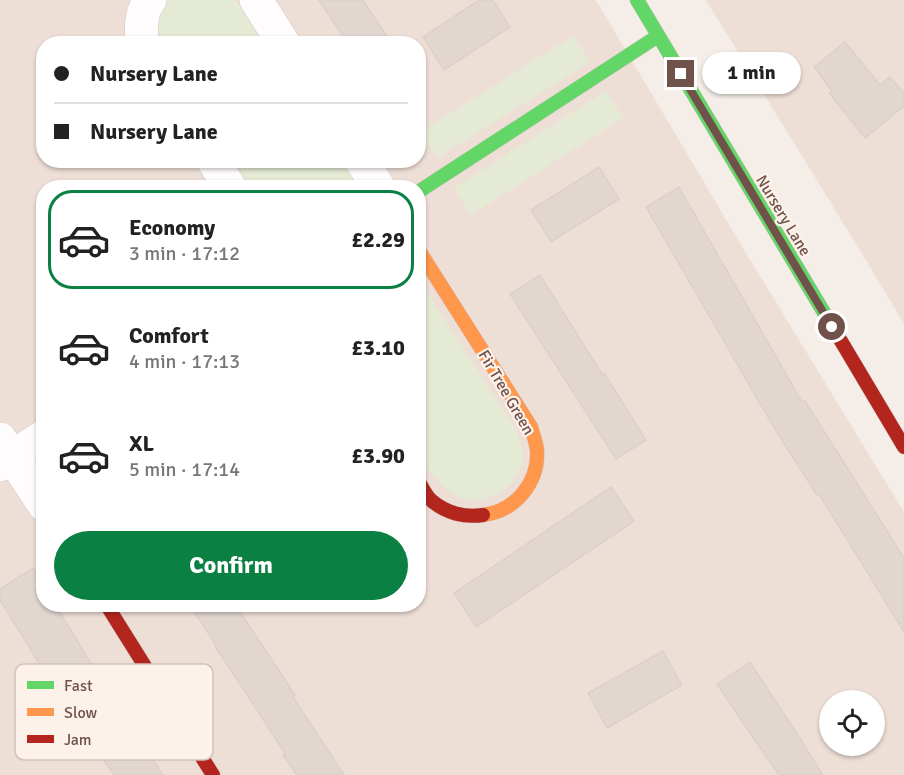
<!DOCTYPE html>
<html lang="en">
<head>
<meta charset="utf-8">
<style>
	:root { --surface:#fff; --page:#f2f2f2; --text:#222; --muted:#767676; --line:#e0e0e0; --accent:#0b8043 }
	body { margin:0; font-family:Signika,sans-serif; background:var(--page); color:var(--text); height:100vh; display:flex; flex-direction:column; font-size:22px; white-space:nowrap }
	* { box-sizing:border-box; margin:0 }
	p { font-size:20px; color:var(--muted) }
	.icon { flex:none; width:33px; height:33px; fill:none; stroke:currentColor; stroke-width:2; stroke-linecap:round; stroke-linejoin:round }
	.map { position:relative; flex:1; overflow:hidden }
	.sheet { position:absolute; left:36px; top:180px; width:390px; height:432px; display:flex; flex-direction:column; background:var(--surface); border-radius:24px; box-shadow:0 2px 4px #0004 }
	.sheet>* { flex:none }
	.guide { position:absolute; left:36px; top:36px; width:390px; height:132px; border-radius:24px; box-shadow:0 2px 4px #0004; display:grid; align-content:center; height:132px; padding:0 18px; background:var(--surface) }
	.controls { position:absolute; left:819px; top:690px; display:grid; gap:12px }
	.controls a { display:grid; place-items:center; width:66px; height:66px; border-radius:50%; background:var(--surface); box-shadow:0 2px 4px #0004; font-size:30px }
	.end { position:absolute; width:27px; height:27px; margin:-14px; border:8px solid #70524b; background:#fff; box-shadow:0 0 0 3px #fff }
	.from { border-radius:50% }
	.bubble { position:absolute; height:42px; border-radius:21px; background:var(--surface); box-shadow:0 2px 4px #0004; font-size:20px; font-weight:700; line-height:42px; text-align:center }
	.guide b { display:flex; align-items:center; gap:21px; height:57px; font-size:22px }
	.guide b+b { border-top:2px solid var(--line) }
	.guide i { width:15px; height:15px; background:var(--text) }
	ul { padding:10px 0 0; list-style:none }
	li { display:flex; align-items:center; gap:18px; height:99px; margin:0 12px 9px; padding:0 6px; border:3px solid transparent; border-radius:24px }
	li div { flex:1 }
	li b { display:block; font-size:22px }
	li em { font-style:normal; font-weight:700 }
	li.active { border-color:var(--accent) }
	li>.icon { width:54px; height:54px; stroke-width:1.5 }
	.button { display:flex; gap:12px; margin-top:auto; padding:12px 18px }
	.button a { flex:1; height:69px; border-radius:36px; background:var(--accent); color:#fff; font-size:24px; font-weight:700; line-height:69px; text-align:center }
	.map>svg:first-child { display:block }
	.residential { fill:#eedfd6; fill-rule:evenodd }
	.green { fill:#e4ead4 }
	.building { fill:#e1d6d0; stroke:#ddd0cb; stroke-width:1.5 }
	.lines { fill:none; stroke-linecap:round; stroke-linejoin:round }
	.street-casing { stroke:#d3cac6; stroke-width:34 }
	.fast-casing { stroke:#d4c9c5; stroke-width:15 }
	.slow-casing { stroke:#d4c9c5; stroke-width:15 }
	.jam-casing { stroke:#d4c9c5; stroke-width:15 }
	.street { stroke:#fefcfc; stroke-width:33 }
	.fast { stroke:#63d668; stroke-width:14 }
	.slow { stroke:#ff974d; stroke-width:14 }
	.jam { stroke:#b3261e; stroke-width:14 }
	.route { stroke:#70524b; stroke-width:8 }
	.labels { text-anchor:middle; stroke-width:4.5; stroke-linejoin:round; paint-order:stroke }
	.street-label { font-size:16px; fill:#70524b; stroke:#fdf2e9 }
	.key { fill:#fdf2e9; stroke:#d3c2ba; stroke-width:1.5 }
	.key-label { font-size:16px; fill:#70524b }
</style>
</head>
<body>
<div class="map">
<svg width="904" height="775" viewBox="0 0 904 775">
	<rect width="100%" height="100%" fill="#f5eee8"/>
	<!-- residential -->
	<path class="residential" d="M0,0h596l147,248 161,264v263h-904zM44,44h374v116h-374zM44,188h374v416h-374zM830,700h44v46h-44z
		M706,0h198v324l-51,-85z"/>
	<!-- green -->
	<path class="green" d="M171,0h63l6,5 25,38h-106c-5,-16 1,-31 12,-43z
		M573,36l17,26 -153,96 -17,-26z
		M606,91l17,27 -152,97 -17,-27z
		M231,161h110l18,26h-110z
		M418,279l99,152c3,10 7,21 5,31 -6,26 -34,44 -60,36 -16,-5 -36,-30 -43,-45 -3,-8 0,-32 0,-41 0,-44 0,-89 -1,-133z"/>
	<!-- building -->
	<path class="building" d="M319,0h44l29,44h-44z
		M479,0h14l17,27 -66,43 -21,-33z
		M845,42l35,43 10,-8 14,16v13l-39,32 -36,-45 3,-2 -18,-24z
		M599,167l20,32 -68,43 -20,-32z
		M679,187l123,215 3,-1 99,157v74l-85,-138 -2,1 -41,-64 -130,-224z
		M540,275l62,99 2,-1 42,67 -30,19 -106,-165z
		M611,487l23,34 -158,106 -22,-34z
		M33,568l11,18v18h11l32,53 42,60 -2,1 36,57h-49l-72,-107 -42,-68v-11z
		M189,604h46l60,91 -2,2 51,78h-47l-14,-20 2,-2 -70,-107 1,-1z
		M663,651l19,34 -75,43 -19,-35z
		M750,662l44,67 29,46h-44l-40,-58 -22,-33z"/>
	<g class="lines">
		<defs>
			<path id="street" d="M256,0l28,44
				M142,44c-1,-16 -2,-31 8,-44
				M213,160l17,28
				M361,160l18,28
				M0,439l12,17 32,49
				M0,465l44,-29"/>
			<path id="fast" d="M637,0l204,341
				M418,192l240,-156"/>
			<path id="slow" d="M418,249l113,178c2,7 5,15 6,23 2,32 -21,61 -54,65"/>
			<path id="jam" d="M841,341l63,106
				M418,480c4,7 8,16 14,21 14,12 33,17 51,14
				M106,604l107,171"/>
		</defs>
		<!-- street casing -->
		<use href="#street" class="street-casing"/>
		<!-- fast casing -->
		<use href="#fast" class="fast-casing"/>
		<!-- slow casing -->
		<use href="#slow" class="slow-casing"/>
		<!-- jam casing -->
		<use href="#jam" class="jam-casing"/>
		<!-- street -->
		<use href="#street" class="street"/>
		<!-- fast -->
		<use href="#fast" class="fast"/>
		<!-- slow -->
		<use href="#slow" class="slow"/>
		<!-- jam -->
		<use href="#jam" class="jam"/>
	</g>
	<g class="lines">
		<!-- route -->
		<path class="route" d="M681,74l151,253"/>
	</g>
	<g class="labels">
		<!-- street labels -->
		<g class="street-label">
			<text transform="translate(784 215) rotate(59)" y="6">Nursery Lane</text>
			<text transform="translate(507 392) rotate(60)" y="6">Fir Tree Green</text>
		</g>
	</g>
	<!-- legend -->
	<rect x="15" y="664" width="198" height="96" rx="9" class="key"/>
	<rect x="27" y="681" width="27" height="8" fill="#63d668"/>
	<rect x="27" y="708" width="27" height="8" fill="#ff974d"/>
	<rect x="27" y="735" width="27" height="8" fill="#b3261e"/>
	<g class="key-label">
		<text x="64" y="691">Fast</text>
		<text x="64" y="718">Slow</text>
		<text x="64" y="745">Jam</text>
	</g>
</svg>
<div class="controls">
<a><svg class="icon" aria-label="locate" viewBox="0 0 24 24"><circle cx="12" cy="12" r="6"/><path d="M12 2v4M12 18v4M2 12h4M18 12h4"/></svg></a>
</div>
<i class="end from" style="left:832px;top:327px"></i>
<i class="end" style="left:681px;top:74px"></i>
<div class="bubble" style="left:702px;top:52px;width:99px">1 min</div>
<div class="guide">
<b><i class="from"></i>Nursery Lane</b>
<b><i></i>Nursery Lane</b>
</div>
<section class="sheet">
<ul>
<li class="active"><svg class="icon" aria-label="car" viewBox="0 0 24 24"><path d="M5 17H2v-5l4-1 3-4h7l3 4 3 1v5h-3M9 17h6M6 11h13"/><circle cx="7" cy="17" r="2"/><circle cx="17" cy="17" r="2"/></svg><div><b>Economy</b><p>3 min · 17:12</p></div><em>£2.29</em></li>
<li><svg class="icon" aria-label="car" viewBox="0 0 24 24"><path d="M5 17H2v-5l4-1 3-4h7l3 4 3 1v5h-3M9 17h6M6 11h13"/><circle cx="7" cy="17" r="2"/><circle cx="17" cy="17" r="2"/></svg><div><b>Comfort</b><p>4 min · 17:13</p></div><em>£3.10</em></li>
<li><svg class="icon" aria-label="car" viewBox="0 0 24 24"><path d="M5 17H2v-5l4-1 3-4h7l3 4 3 1v5h-3M9 17h6M6 11h13"/><circle cx="7" cy="17" r="2"/><circle cx="17" cy="17" r="2"/></svg><div><b>XL</b><p>5 min · 17:14</p></div><em>£3.90</em></li>
</ul>
<div class="button"><a>Confirm</a></div>
</section>
</div>
</body>
</html>
